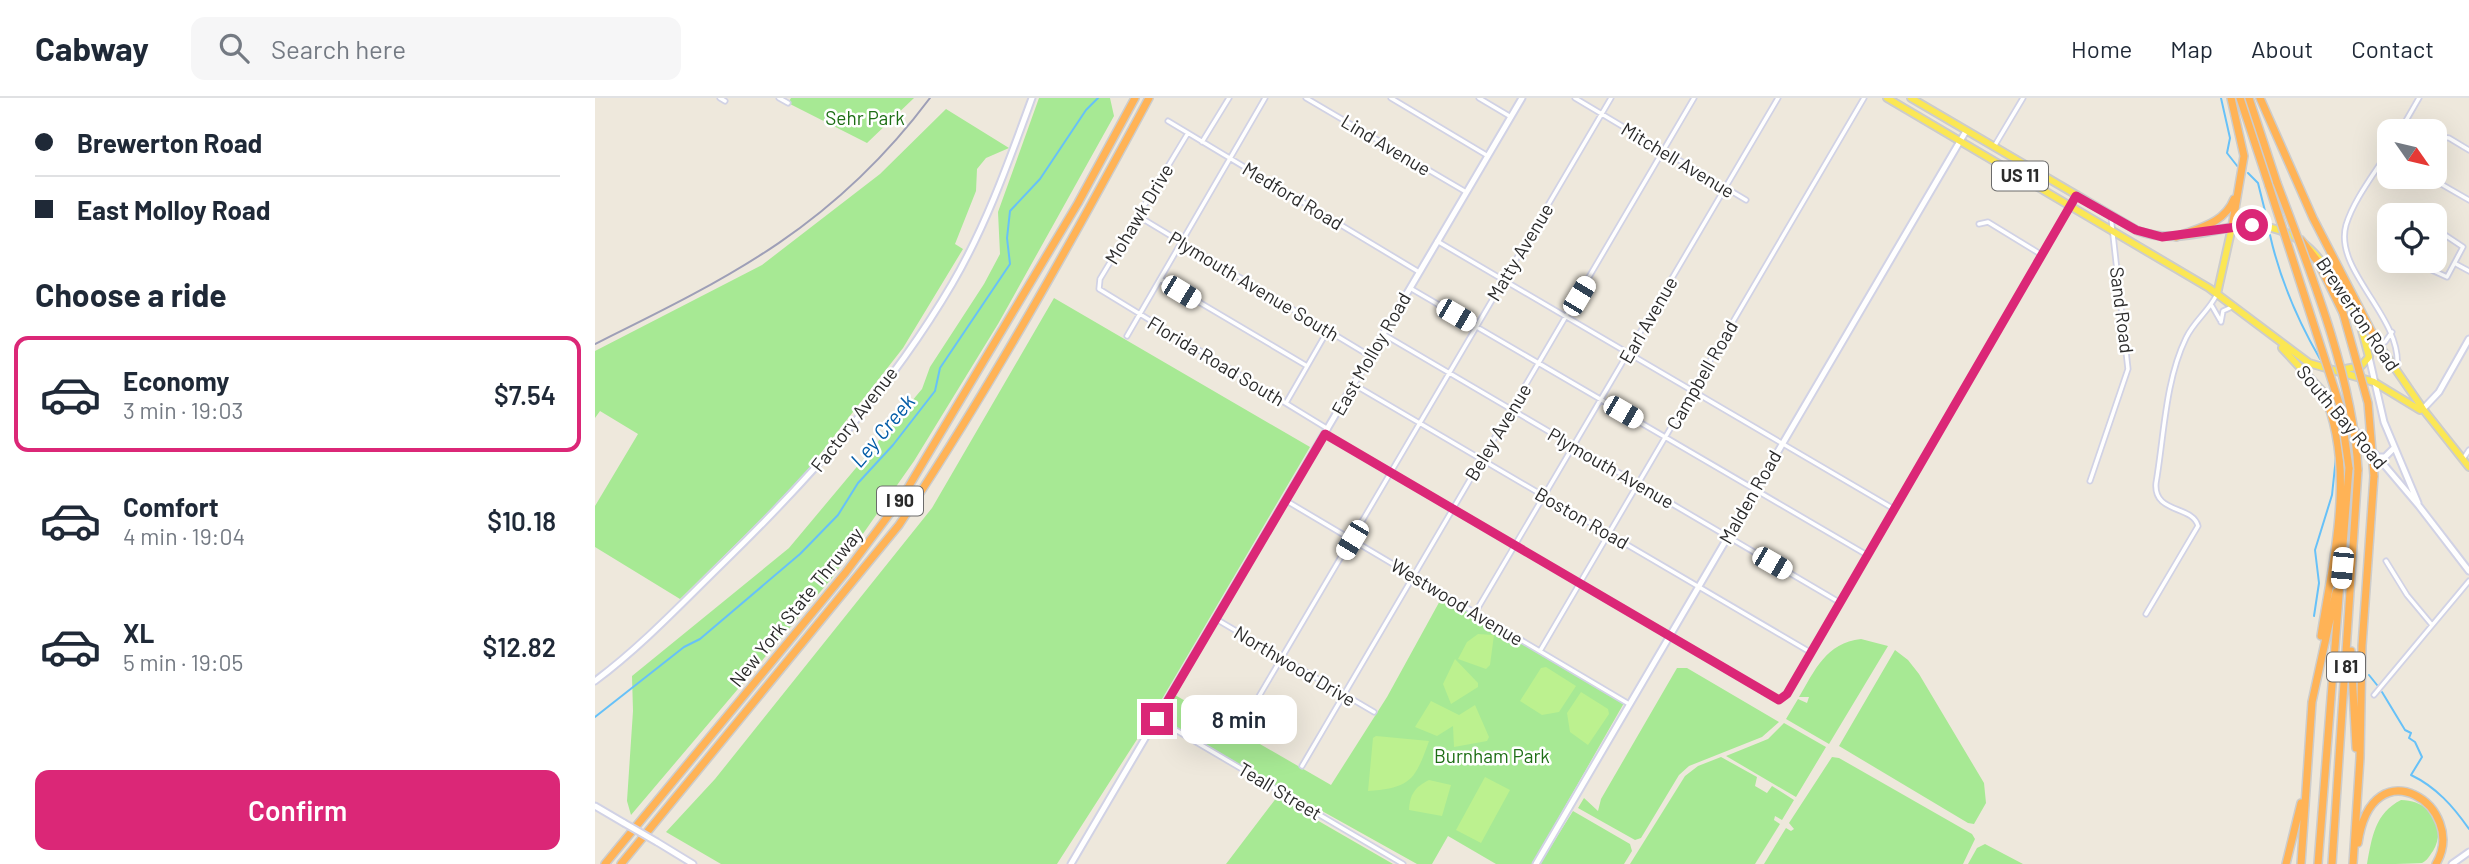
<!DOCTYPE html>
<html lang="en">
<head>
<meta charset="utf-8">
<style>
	:root { --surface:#fff; --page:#f6f6f7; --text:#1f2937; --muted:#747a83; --line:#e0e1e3; --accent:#db2777 }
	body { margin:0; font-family:Barlow,sans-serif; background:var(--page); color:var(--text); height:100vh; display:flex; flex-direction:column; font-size:26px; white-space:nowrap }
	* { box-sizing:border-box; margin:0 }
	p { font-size:23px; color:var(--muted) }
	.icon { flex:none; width:38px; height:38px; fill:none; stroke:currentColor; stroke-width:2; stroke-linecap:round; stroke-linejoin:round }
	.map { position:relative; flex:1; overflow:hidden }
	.side { display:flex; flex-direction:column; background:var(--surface); width:595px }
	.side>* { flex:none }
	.top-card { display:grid; align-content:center; height:154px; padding:0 35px; background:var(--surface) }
	.needle { width:46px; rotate:124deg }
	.tools { position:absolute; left:1782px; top:21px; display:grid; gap:14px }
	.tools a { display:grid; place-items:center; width:70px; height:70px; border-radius:14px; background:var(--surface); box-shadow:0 7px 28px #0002; font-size:35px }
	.end { position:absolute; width:32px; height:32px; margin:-16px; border:9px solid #db2777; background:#fff; box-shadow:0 0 0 4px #fff }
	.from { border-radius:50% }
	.bubble { position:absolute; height:49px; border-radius:14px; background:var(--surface); box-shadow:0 7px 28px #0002; font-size:23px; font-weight:600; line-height:49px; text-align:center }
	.car { position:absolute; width:21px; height:42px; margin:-21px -10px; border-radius:9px; box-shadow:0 0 5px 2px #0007; background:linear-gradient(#fff 24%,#345 0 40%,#fff 0 76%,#345 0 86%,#fff 0) }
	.top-card b { display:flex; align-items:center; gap:24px; height:66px; font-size:26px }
	.top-card b+b { border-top:2px solid var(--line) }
	.top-card i { width:18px; height:18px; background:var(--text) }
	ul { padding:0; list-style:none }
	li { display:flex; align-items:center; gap:21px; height:116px; margin:0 14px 10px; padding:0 21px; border:4px solid transparent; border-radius:14px }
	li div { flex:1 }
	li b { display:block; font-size:26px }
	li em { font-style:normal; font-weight:600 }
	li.selected { border-color:var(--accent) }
	li>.icon { width:63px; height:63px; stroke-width:1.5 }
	h2 { padding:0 35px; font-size:32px; line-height:84px }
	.cta { display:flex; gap:14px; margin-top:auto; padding:14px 35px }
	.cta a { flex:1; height:80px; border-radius:14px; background:var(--accent); color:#fff; font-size:28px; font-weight:600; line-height:80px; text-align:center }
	header { display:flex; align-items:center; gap:42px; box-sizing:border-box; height:98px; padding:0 35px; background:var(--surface); border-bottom:2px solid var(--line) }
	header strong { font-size:33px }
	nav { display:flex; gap:38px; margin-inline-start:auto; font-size:24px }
	.search { width:490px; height:63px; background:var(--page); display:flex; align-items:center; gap:18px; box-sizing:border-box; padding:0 24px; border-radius:14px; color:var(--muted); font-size:26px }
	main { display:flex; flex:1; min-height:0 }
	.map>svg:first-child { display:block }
	.green { fill:#a7e994 }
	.pitch { fill:#bcf18f }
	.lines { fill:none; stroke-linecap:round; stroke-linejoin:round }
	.stream { stroke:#67c1f8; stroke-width:2 }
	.street-casing { stroke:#d1d2e5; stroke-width:7 }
	.secondary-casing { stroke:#d1d2e5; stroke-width:9 }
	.primary-casing { stroke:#ccc; stroke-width:10 }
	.highway-casing { stroke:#ccc; stroke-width:10 }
	.street { stroke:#fff; stroke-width:3.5 }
	.secondary { stroke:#fff; stroke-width:5 }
	.primary { stroke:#fbe754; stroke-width:6 }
	.highway { stroke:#ffb356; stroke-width:7 }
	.rail { stroke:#9e9fb7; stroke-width:2 }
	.secondary-bridge-casing { stroke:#d1d2e5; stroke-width:9; stroke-linecap:butt }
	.highway-bridge-casing { stroke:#ccc; stroke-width:10; stroke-linecap:butt }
	.secondary-bridge { stroke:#fff; stroke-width:5 }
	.highway-bridge { stroke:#ffb356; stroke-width:7 }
	.route { stroke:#db2777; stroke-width:9 }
	.labels { text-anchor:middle; stroke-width:5; stroke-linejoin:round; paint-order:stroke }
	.shield { fill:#fff; stroke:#6b6b6b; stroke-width:2 }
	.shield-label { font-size:18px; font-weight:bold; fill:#2b2b2b }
	.park-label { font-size:19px; fill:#1d6e15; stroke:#fff }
	.street-label { font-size:19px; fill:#2b2b2b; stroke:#fff }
	.water-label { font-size:21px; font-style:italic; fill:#035ca7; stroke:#fff }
</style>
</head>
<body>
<header>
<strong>Cabway</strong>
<div class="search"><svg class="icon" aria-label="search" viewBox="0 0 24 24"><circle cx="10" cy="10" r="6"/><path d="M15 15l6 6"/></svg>Search here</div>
<nav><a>Home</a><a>Map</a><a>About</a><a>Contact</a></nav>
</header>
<main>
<section class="side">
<div class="top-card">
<b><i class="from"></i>Brewerton Road</b>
<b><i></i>East Molloy Road</b>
</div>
<h2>Choose a ride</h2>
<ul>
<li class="selected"><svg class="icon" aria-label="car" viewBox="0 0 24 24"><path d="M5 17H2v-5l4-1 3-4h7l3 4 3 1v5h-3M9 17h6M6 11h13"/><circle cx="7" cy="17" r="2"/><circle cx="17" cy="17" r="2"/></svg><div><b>Economy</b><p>3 min · 19:03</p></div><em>$7.54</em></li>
<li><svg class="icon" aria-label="car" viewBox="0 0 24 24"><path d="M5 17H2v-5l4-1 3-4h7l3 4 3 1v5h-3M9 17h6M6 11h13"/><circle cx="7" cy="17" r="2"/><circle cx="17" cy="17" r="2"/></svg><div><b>Comfort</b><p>4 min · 19:04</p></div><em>$10.18</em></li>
<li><svg class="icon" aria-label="car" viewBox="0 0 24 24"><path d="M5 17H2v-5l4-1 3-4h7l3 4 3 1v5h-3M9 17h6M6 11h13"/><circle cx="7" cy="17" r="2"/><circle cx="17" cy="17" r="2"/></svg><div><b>XL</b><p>5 min · 19:05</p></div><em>$12.82</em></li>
</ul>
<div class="cta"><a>Confirm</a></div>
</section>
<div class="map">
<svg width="1874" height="766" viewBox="0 0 1874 766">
	<rect width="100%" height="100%" fill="#eee8dc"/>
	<!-- green -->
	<path class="green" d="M196,0h123l-47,45 -79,-40z
		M444,0h71l4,18 -116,208 -84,137 -82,117 -201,237 -4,-14 6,-90 -1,-35 157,-128 133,-159 8,-22 54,-83 16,-30 -2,-42z
		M351,11l63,39 -23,10 -9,11 -1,22 -21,53 8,5 -60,99 -108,138 -115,113 -85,-52v-41l43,-72 -38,-23 -5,7v-67l167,-86 118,-91z
		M459,200l256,149 -158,269 -95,148h-336l-55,-32 49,-53 217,-271z
		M847,499l182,106 -92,161h-36l-48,-28 -16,28h-15l-256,-143 14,-26 156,90 56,-88z
		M1266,541l27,7 -59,98 -43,-25 12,-20 9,4 2,-6h-10c16,-27 27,-54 62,-58z
		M1300,552l13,10 11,14 65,109 2,20 -12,21 -6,-1 -129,-77z
		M1082,570h10l92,54 -17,15 -73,29 -10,9 -38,63 -6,2 -57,-32 6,-10 14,13 3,-12z
		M1189,625l42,24 -30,50 -70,-41 42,-17z
		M1126,659l36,20 -2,9 12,7 5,-7 22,14 -12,20 -7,-4 -1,4 6,4 -25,40h-125l55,-88 13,-10z
		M1237,659l7,1 133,76 3,5 -12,25h-199l22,-36 5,3 3,-2 -5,-6z
		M682,699l116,67h-167z
		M1806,702c28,0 47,25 32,51 -3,4 -6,10 -11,12 -13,1 -40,1 -55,1 5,-27 8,-51 34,-64z
		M978,713l57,33 2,7 -8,13h-84z
		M1390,746l38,20h-55l9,-16z"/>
	<!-- pitch -->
	<path class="pitch" d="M883,536l16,1 -4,30 -4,4 -28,-10 9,-17z
		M860,561l23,24v4l-27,17 -8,-20z
		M951,569l30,19 -17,26 -17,3 -22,-14 21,-33z
		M986,594l27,17 1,5 -21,31 -18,-13 -3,-19z
		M836,603l28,14 16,-10 14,32 -2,4 -33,6 -1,-21 -16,10 -22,-9z
		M781,638l53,5c-14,39 -18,47 -61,50l5,-53z
		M890,679l25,13 -29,53 -25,-13z
		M834,682l22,5 -9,31 -33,-6c1,-16 6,-23 20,-30z"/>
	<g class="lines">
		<!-- stream -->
		<path class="stream" d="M1626,0l9,40 -3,15 11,14
			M1653,75l10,10 9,36
			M1675,137c10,45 27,84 50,124
			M1719,518l5,-33 -4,-33 17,-55 4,-38
			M1774,577l8,10
			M1787,594l23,38 6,3 -2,5 6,4 7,15 -11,18c25,12 42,31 58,54
			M0,619l89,-70 16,-8 100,-85 38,-39 20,-32 35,-38 42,-54 5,-23 70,-104 -3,-26 3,-27 30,-32 46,-69 12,-12"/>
		<defs>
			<path id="street" d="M125,0l5,3
				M184,0l9,5
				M711,0l160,94
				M796,0l97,58
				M884,0l32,19
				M980,0l171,102
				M573,23l251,151
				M1805,33l19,-33
				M593,35l-88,146 -1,10 229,140
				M607,44l27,-44
				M1400,47l28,-47
				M1839,48l6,-9 9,1 20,12
				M1794,52c-14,23 -35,49 -43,75 -13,46 57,92 51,143
				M1834,79l40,23
				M543,118l232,140
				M1384,126l9,-2 54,33
				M842,143l457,268
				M1826,163l2,5 24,11 16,-30 -18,-12 -11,1
				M1861,166l13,7
				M565,181l147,87
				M815,190l457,267
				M1617,208l8,14
				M1626,224l2,-11 11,-5
				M788,236l456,268
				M532,238l138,-238
				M1784,245l6,-1 7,-10
				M758,286l457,268
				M691,305l42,-73
				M730,336l454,266 8,-6 289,-498
				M1868,361l6,-9
				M1495,383l38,-112 -17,-152
				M690,402l344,204
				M1791,463l21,34 25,30
				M880,515l303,-515
				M1551,516l52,-88c-5,-21 -45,-12 -42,-43 8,-46 9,-102 30,-145 8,-17 23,-27 31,-44
				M621,521l158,93
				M945,553l324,-553
				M1779,597l95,-114
				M562,621l246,145
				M643,634l373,-634
				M707,668l392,-668"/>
			<path id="secondary" d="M1774,259l15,65 34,81
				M1730,297l94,111 50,65
				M1828,311l16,-17 30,-53
				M1780,359h10l9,-9
				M0,583c47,-35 87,-78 129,-119 86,-84 167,-174 228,-278 34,-58 57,-123 80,-186
				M0,708l29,17
				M62,744l36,22
				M476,766l451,-766
				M941,766l430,-733
				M1857,766l17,-12"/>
			<path id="primary" d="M1292,0l322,190 100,75 65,19 46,28
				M1316,0l227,133c29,10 54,4 84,-2 86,-18 103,41 144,98
				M1622,196l15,-67
				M1782,244l46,67 46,58
				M1687,250l41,44
				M1745,272l21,-4 8,-9 -9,-34"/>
			<path id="highway" d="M1636,0l13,58 -12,71
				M1645,0l29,88
				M1654,0l28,85
				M1665,0l53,120 65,126
				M1581,139c22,-9 48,-13 58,-38
				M1706,142l17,22 25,51
				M1738,168l8,18
				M1726,538c12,-78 36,-168 2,-244
				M1756,553l5,97
				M1763,745c14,-99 111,-36 78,21
				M10,766l241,-292 57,-76 175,-293 57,-105
				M26,766l278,-339c91,-137 172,-282 250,-427
				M1691,766l15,-61
				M1706,766l11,-162 24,-110
				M1723,766l31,-396
				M1737,766l26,-394
				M1758,766l7,-106 2,-112 12,-170"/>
		</defs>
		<!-- street casing -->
		<use href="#street" class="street-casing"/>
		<!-- secondary casing -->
		<use href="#secondary" class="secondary-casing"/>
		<!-- primary casing -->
		<use href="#primary" class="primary-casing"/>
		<!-- highway casing -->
		<use href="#highway" class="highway-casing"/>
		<!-- street -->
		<use href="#street" class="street"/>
		<!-- secondary -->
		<use href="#secondary" class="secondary"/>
		<!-- primary -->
		<use href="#primary" class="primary"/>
		<!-- highway -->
		<use href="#highway" class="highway"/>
		<!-- rail -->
		<path class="rail" d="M0,246c138,-68 240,-119 335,-246"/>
		<defs>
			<path id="secondary-bridge" d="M29,725l33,19"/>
			<path id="highway-bridge" d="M1682,85c33,87 76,194 81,287
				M1674,88l71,220 9,62
				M1748,215l25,90 6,73"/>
		</defs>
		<!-- secondary-bridge casing -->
		<use href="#secondary-bridge" class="secondary-bridge-casing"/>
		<!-- highway-bridge casing -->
		<use href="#highway-bridge" class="highway-bridge-casing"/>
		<!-- secondary-bridge -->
		<use href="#secondary-bridge" class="secondary-bridge"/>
		<!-- highway-bridge -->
		<use href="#highway-bridge" class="highway-bridge"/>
	</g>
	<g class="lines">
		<!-- route -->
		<path class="route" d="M562,621l168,-285 454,266 8,-6 289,-498 60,34 26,7 90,-12"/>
	</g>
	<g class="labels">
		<!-- shield labels -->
		<g class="shield">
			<rect x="1397" y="63.5" width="56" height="29" rx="5"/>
			<rect x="282" y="388.5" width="46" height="29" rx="5"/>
			<rect x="1732" y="554.5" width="38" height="29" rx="5"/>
		</g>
		<g class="shield-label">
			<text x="1425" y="84">US 11</text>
			<text x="305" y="409">I 90</text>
			<text x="1751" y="575">I 81</text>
		</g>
		<!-- park labels -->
		<g class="park-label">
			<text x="270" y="27">Sehr Park</text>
			<text x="897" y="665">Burnham Park</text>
		</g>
		<!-- street labels -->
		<g class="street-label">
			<text transform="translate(791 47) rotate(31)" y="7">Lind Avenue</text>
			<text transform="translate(1083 62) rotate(31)" y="7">Mitchell Avenue</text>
			<text transform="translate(698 98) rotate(31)" y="7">Medford Road</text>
			<text transform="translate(544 116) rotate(-59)" y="7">Mohawk Drive</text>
			<text transform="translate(925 154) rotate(-59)" y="7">Matty Avenue</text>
			<text transform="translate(659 188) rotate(31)" y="7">Plymouth Avenue South</text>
			<text transform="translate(1527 212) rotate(83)" y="7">Sand Road</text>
			<text transform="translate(1763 216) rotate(56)" y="7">Brewerton Road</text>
			<text transform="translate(1053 222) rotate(-60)" y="7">Earl Avenue</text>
			<text transform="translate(776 256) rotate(-60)" y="7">East Molloy Road</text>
			<text transform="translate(621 263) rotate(31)" y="7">Florida Road South</text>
			<text transform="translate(1107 277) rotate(-60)" y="7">Campbell Road</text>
			<text transform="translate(1747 319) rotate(50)" y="7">South Bay Road</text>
			<text transform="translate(259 321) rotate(-52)" y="7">Factory Avenue</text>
			<text transform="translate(903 334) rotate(-59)" y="7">Beley Avenue</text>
			<text transform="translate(1016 370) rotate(30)" y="7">Plymouth Avenue</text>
			<text transform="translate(1155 399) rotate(-60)" y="7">Malden Road</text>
			<text transform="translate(987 420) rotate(30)" y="7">Boston Road</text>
			<text transform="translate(862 504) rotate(31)" y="7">Westwood Avenue</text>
			<text transform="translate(201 509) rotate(-51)" y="7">New York State Thruway</text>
			<text transform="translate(700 568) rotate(31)" y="7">Northwood Drive</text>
			<text transform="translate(685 693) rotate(31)" y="7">Teall Street</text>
		</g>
		<!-- water labels -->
		<g class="water-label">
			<text transform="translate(288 333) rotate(-50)" y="7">Ley Creek</text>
		</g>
	</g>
</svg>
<div class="tools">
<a><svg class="needle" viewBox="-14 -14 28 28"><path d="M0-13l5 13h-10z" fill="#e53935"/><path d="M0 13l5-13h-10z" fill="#747a83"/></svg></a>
<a><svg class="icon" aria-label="locate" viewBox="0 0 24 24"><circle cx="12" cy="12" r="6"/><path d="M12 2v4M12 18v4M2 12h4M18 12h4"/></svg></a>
</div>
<i class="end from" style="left:1657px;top:127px"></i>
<i class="end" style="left:562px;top:621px"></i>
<div class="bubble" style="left:586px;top:597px;width:116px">8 min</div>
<i class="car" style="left:586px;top:194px;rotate:121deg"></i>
<i class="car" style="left:984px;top:198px;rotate:31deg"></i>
<i class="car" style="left:861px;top:217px;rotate:120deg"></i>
<i class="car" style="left:1028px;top:314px;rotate:120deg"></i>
<i class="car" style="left:757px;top:442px;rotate:211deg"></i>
<i class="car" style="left:1177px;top:465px;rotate:120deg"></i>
<i class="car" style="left:1747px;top:470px;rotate:185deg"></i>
</div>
</main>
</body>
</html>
